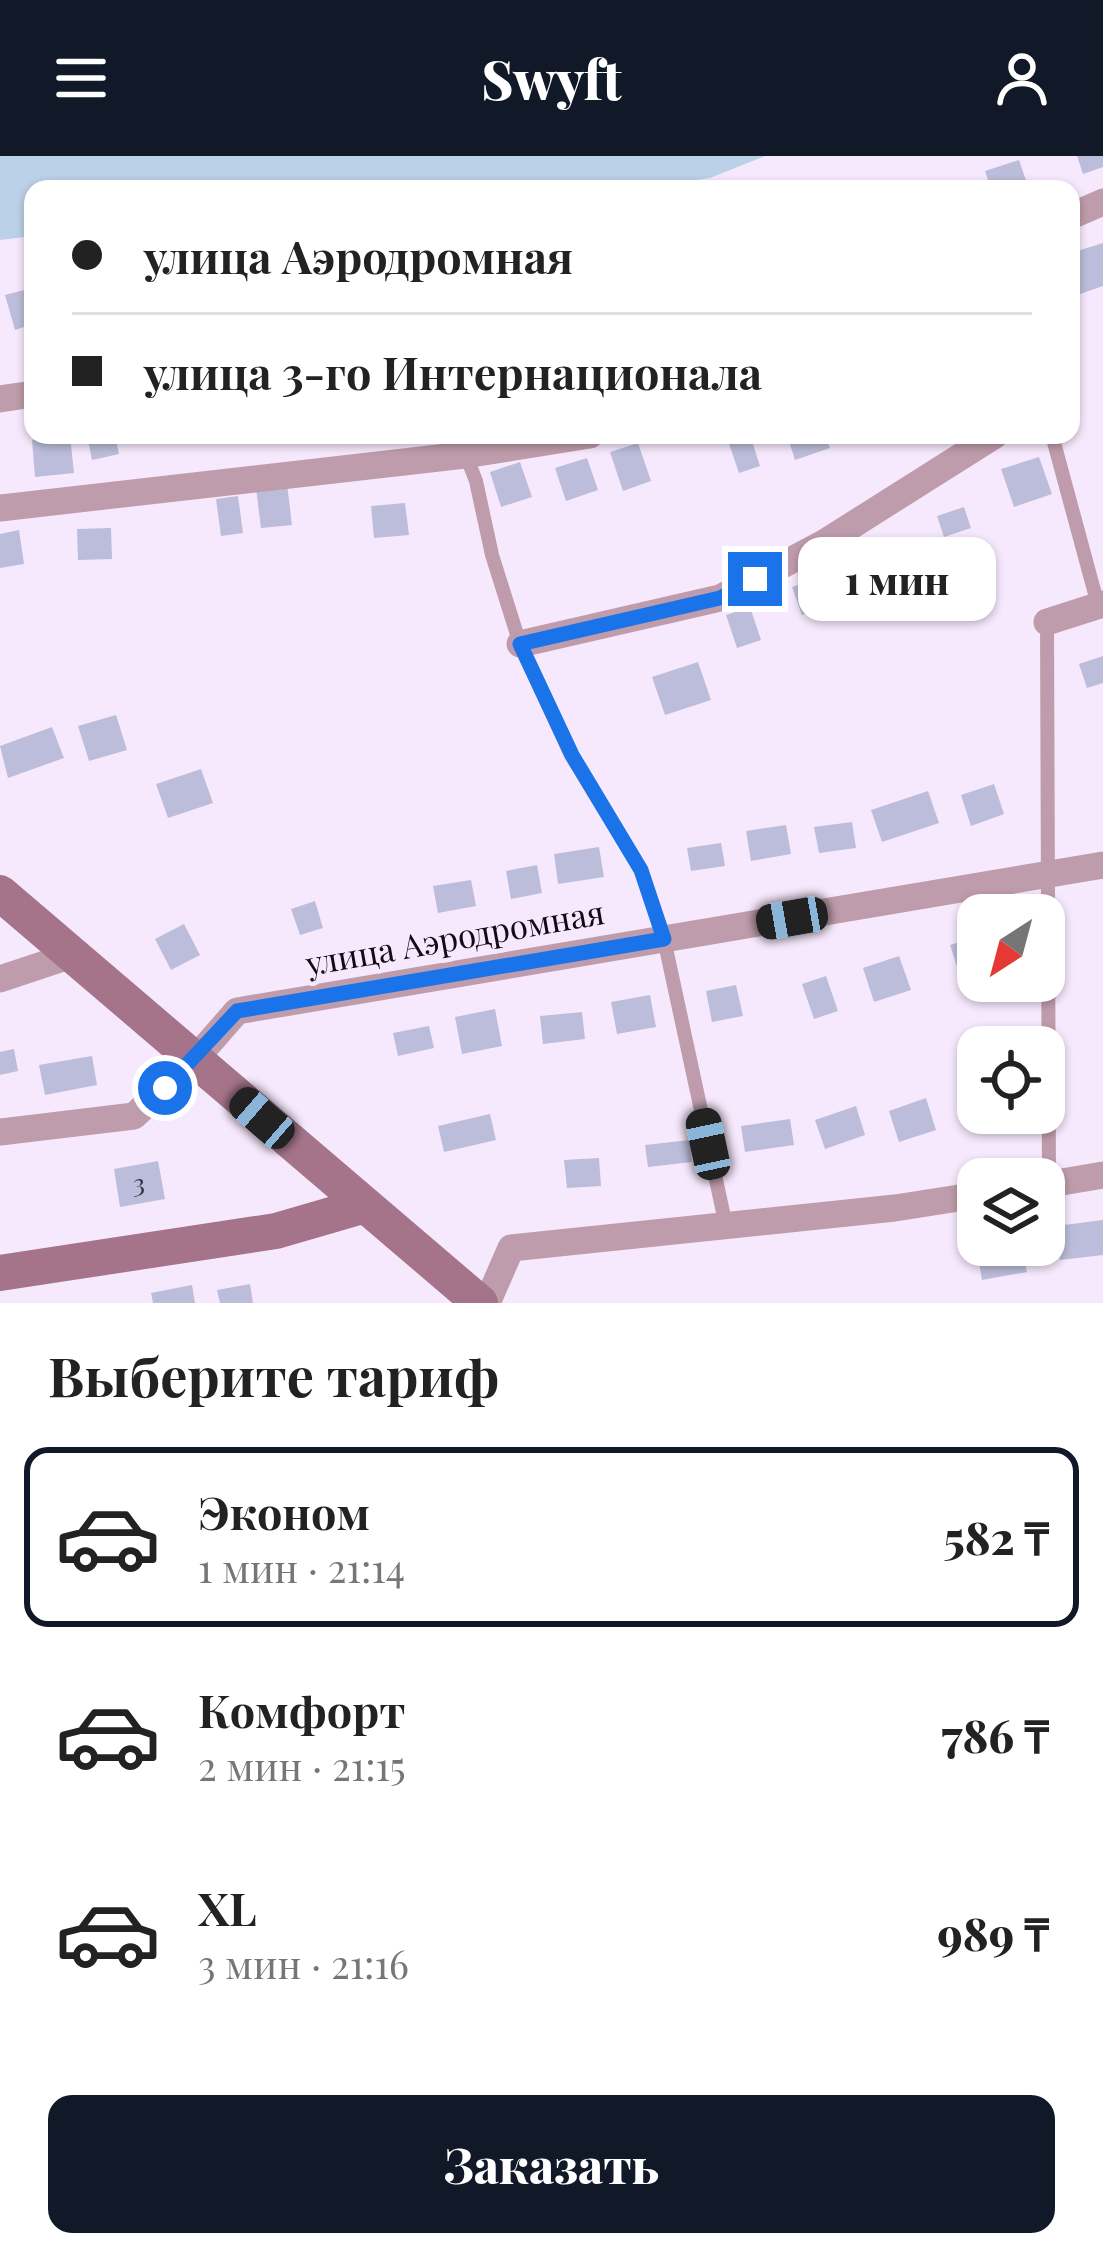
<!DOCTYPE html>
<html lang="ru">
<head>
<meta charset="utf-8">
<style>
	:root { --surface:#fff; --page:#f6f6f6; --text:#222; --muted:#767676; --line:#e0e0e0; --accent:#111827 }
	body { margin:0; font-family:"Playfair Display",serif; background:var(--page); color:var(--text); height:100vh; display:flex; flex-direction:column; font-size:45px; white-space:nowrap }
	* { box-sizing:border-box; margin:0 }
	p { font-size:39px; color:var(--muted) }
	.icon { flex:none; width:66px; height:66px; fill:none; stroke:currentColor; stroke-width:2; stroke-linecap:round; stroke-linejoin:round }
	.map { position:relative; height:1147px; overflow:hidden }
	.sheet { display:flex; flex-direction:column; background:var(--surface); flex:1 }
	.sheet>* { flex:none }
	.hud { position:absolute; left:24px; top:24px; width:1056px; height:264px; border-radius:24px; box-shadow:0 3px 9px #0004; display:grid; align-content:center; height:264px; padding:0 48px; background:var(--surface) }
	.needle { width:78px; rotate:216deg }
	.fabs { position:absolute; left:957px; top:738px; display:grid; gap:24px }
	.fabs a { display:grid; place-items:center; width:108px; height:108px; border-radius:24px; background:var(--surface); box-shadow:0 3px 9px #0004; font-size:60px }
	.end { position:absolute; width:54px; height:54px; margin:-27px; border:15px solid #1a73e8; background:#fff; box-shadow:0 0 0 6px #fff }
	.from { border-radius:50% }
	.bubble { position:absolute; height:84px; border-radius:24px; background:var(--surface); box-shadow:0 3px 9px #0004; font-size:39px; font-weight:800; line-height:84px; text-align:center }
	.car { position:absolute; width:36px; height:72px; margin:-36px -18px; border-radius:15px; box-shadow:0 0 9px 3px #0007; background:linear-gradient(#222 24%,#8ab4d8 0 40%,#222 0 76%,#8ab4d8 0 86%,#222 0) }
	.hud b { display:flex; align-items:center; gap:42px; height:114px; font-size:45px }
	.hud b+b { border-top:3px solid var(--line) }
	.hud i { width:30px; height:30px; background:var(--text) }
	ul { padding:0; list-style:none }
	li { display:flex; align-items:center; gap:36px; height:180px; margin:0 24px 18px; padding:0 24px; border:6px solid transparent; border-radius:24px }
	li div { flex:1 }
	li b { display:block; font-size:45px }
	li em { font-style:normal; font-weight:800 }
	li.on { border-color:var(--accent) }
	li>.icon { width:108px; height:108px; stroke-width:1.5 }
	h2 { padding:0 48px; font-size:54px; line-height:144px }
	.primary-button { display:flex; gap:24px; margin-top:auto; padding:24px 48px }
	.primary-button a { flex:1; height:138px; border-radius:24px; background:var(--accent); color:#fff; font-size:48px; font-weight:800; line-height:138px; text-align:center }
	header { display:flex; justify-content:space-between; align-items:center; height:156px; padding:0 48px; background:var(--accent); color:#fff; font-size:54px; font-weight:800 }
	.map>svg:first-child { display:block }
	.water { fill:#bbd1e8 }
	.building { fill:#bcbdda }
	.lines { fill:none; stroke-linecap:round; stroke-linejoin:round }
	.lane { stroke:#bf9cab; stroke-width:14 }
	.street { stroke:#bf9cab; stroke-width:27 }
	.secondary { stroke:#a5748a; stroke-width:36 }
	.route { stroke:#1a73e8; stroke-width:15 }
	.labels { text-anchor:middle; stroke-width:9; stroke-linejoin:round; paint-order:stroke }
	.number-label { font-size:27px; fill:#3c3746 }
	.street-label { font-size:33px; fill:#120a14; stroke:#f7e9fd }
</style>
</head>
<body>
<header><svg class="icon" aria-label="menu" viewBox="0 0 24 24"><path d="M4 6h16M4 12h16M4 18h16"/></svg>Swyft<svg class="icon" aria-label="person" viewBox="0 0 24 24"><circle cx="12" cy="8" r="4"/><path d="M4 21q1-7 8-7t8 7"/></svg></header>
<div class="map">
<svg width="1103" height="1147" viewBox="0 0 1103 1147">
	<rect width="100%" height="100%" fill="#f7e9fd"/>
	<!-- water -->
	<path class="water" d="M0,0h765l-55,22 -77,11h-600v47l-33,4z"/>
	<!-- building -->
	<path class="building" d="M1077,0h26v11l-20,7z
		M1019,4l10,29h-38l-6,-18z
		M1103,87v43l-26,9 -6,-42z
		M28,133l5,35 -18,6 -10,-35z
		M87,279h28l4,19 -27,6z
		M726,279h24l10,31 -21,7z
		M787,279h38l5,13 -35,12z
		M70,280l4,37 -39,4 -3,-37z
		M638,287l13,38 -28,10 -13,-39z
		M1039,301l13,37 -38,13 -13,-38z
		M587,302l11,32 -32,11 -11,-33z
		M520,306l12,35 -31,10 -11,-35z
		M287,328l5,41 -31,3 -5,-40z
		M238,340l5,37 -22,3 -5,-37z
		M405,347l4,32 -35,3 -3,-32z
		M964,351l7,21 -27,9 -7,-21z
		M111,372l1,31 -34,1 -1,-31z
		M19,374l5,34 -24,4v-34z
		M825,420l9,28 -32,11 -10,-28z
		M750,451l11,33 -24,8 -11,-33z
		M1103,500v27l-16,5 -8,-24z
		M698,506l13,38 -46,15 -13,-38z
		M116,559l11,35 -38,11 -11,-35z
		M52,571l12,31 -56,20 -8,-32z
		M201,613l12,34 -45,15 -12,-34z
		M994,628l10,30 -33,12 -10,-31z
		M928,635l11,32 -57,19 -11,-32z
		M852,666l4,26 -37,5 -5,-26z
		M786,669l5,29 -40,7 -5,-30z
		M721,687l4,23 -34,5 -4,-23z
		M599,691l5,30 -46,7 -4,-30z
		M537,709l5,28 -31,6 -5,-28z
		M471,724l5,26 -38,7 -5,-27z
		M315,745l8,27 -23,7 -9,-26z
		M184,768l16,31 -29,15 -16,-31z
		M978,780v48l-14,4 -14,-43z
		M899,800l12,34 -37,12 -11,-34z
		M826,820l12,35 -24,8 -12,-35z
		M736,829l7,31 -31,6 -6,-31z
		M650,839l6,32 -39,7 -6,-32z
		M495,853l7,37 -40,8 -7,-37z
		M582,856l3,27 -42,5 -3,-28z
		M429,870l5,22 -36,8 -5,-23z
		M14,893l4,22 -18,4v-23z
		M92,900l5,29 -52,10 -6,-30z
		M978,937v20l39,1 -48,16 -10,-31z
		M926,942l10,32 -37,12 -10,-31z
		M856,950l9,29 -40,14 -10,-29z
		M490,958l6,26 -52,12 -6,-26z
		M790,963l4,26 -49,7 -4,-26z
		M690,984l2,22 -44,5 -3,-22z
		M599,1002l2,28 -34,2 -3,-28z
		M158,1005l7,38 -45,8 -6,-38z
		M1103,1064v35l-43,5 -4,-34z
		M976,1089h46l5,27 -45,8z
		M250,1128l3,19h-33l-3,-13z
		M192,1129l3,18h-42l-2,-10z"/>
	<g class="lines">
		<!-- lane -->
		<path class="lane" d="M458,279l18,46 16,74 28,89 51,111 70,115 23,69 62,287
			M1052,279l46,170
			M1047,466l2,562"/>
		<!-- street -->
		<path class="street" d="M1071,60l32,-14
			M0,243l33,-5
			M0,352l465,-53 125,-20
			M1047,466l56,-18
			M520,488l200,-46 104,-55 171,-108
			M0,823l72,-24
			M0,976l134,-16 61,-57 42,-48 866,-146
			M1044,1029l59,-10
			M487,1147l24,-55 384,-40 83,-13"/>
		<!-- secondary -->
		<path class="secondary" d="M0,737l480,410
			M0,1117l276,-42 86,-25"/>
	</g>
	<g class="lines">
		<!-- route -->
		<path class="route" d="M165,932l72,-77 427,-72 -23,-69 -69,-115 -52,-111 200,-46 35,-19"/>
	</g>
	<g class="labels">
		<!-- number labels -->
		<g class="number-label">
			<text x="139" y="1037">3</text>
		</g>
		<!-- street labels -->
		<g class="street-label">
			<text transform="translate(455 782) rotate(-10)" y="12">улица Аэродромная</text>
		</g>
	</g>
</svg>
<div class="fabs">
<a><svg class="needle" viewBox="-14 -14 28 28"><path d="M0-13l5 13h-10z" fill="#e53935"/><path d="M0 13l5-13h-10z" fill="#767676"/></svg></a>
<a><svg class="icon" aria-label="locate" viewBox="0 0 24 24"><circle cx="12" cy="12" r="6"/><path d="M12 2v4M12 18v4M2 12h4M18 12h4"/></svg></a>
<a><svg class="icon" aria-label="layers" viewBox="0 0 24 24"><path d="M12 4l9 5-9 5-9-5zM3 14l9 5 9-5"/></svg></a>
</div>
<i class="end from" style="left:165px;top:932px"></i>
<i class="end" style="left:755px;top:423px"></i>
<div class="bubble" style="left:798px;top:381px;width:198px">1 мин</div>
<i class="car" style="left:792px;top:762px;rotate:260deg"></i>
<i class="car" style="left:262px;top:962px;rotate:311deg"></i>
<i class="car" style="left:708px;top:988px;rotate:348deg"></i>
<div class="hud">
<b><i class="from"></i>улица Аэродромная</b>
<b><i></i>улица 3-го Интернационала</b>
</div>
</div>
<section class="sheet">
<h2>Выберите тариф</h2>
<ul>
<li class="on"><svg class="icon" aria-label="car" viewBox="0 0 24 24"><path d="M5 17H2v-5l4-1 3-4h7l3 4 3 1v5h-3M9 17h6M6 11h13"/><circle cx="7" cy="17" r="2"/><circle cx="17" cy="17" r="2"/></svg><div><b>Эконом</b><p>1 мин · 21:14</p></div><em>582 ₸</em></li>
<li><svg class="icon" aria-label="car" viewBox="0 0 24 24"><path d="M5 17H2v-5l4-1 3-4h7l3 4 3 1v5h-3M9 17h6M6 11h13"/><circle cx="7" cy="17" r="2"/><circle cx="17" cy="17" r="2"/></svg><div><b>Комфорт</b><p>2 мин · 21:15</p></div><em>786 ₸</em></li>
<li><svg class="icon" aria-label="car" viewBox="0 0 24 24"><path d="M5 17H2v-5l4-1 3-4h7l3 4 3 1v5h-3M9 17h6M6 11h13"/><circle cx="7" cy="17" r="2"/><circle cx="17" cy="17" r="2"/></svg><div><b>XL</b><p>3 мин · 21:16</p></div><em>989 ₸</em></li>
</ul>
<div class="primary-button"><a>Заказать</a></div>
</section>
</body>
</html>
